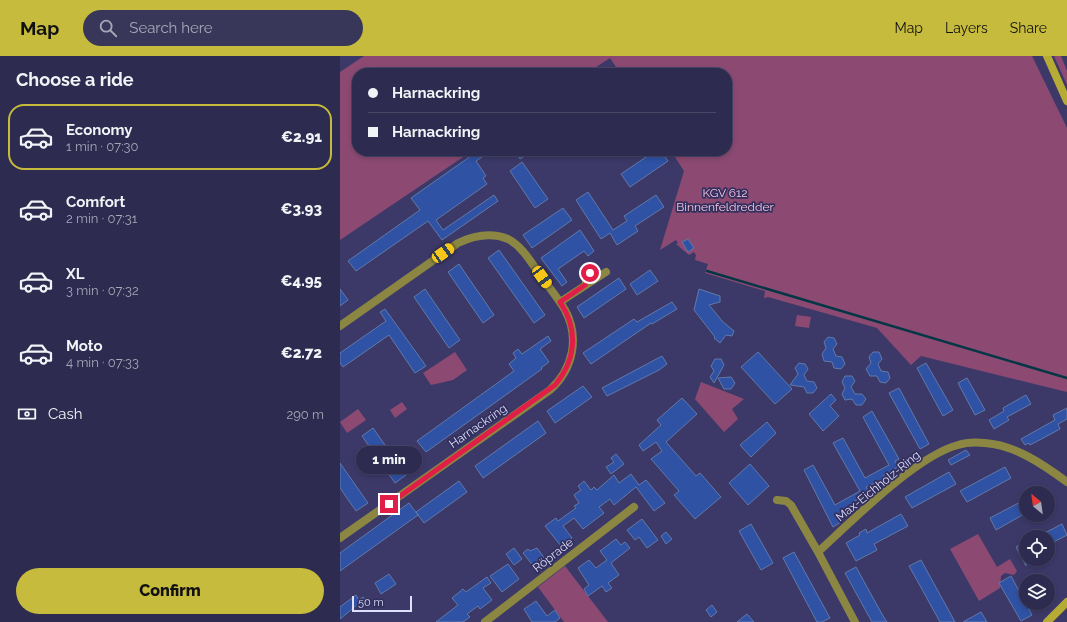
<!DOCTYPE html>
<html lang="en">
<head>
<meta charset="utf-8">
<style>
	:root { --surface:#2d2b4f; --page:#393759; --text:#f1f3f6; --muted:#a7a7b7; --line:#484766; --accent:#c6bb3c }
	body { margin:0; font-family:Raleway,sans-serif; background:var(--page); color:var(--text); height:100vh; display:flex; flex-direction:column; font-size:15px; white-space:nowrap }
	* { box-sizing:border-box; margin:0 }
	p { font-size:13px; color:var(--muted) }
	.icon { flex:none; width:22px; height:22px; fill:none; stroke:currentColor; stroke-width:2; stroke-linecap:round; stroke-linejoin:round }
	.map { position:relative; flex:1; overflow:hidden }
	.panel { display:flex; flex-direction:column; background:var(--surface); width:340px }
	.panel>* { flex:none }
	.top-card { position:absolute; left:12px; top:12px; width:380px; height:88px; border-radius:16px; box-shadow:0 2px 6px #0003,0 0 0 1px var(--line); display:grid; align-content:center; height:88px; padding:0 16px; background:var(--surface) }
	.needle { width:26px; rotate:331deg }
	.tools { position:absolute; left:679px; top:430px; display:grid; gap:8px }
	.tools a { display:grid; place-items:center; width:36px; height:36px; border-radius:50%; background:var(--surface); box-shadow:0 2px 6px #0003,0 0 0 1px var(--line); font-size:20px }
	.scale { position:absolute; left:12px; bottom:10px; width:60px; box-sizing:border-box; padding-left:4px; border:2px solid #dedffc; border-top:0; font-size:11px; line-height:14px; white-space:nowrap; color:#dedffc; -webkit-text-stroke:3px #322f5d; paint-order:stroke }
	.end { position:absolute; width:18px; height:18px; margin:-9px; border:5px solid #e11d48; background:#fff; box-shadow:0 0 0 2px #fff }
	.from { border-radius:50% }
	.bubble { position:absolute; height:28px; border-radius:14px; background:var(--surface); box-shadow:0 2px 6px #0003,0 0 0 1px var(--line); font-size:13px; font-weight:800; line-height:28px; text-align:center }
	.car { position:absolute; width:12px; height:24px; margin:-12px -6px; border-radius:5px; box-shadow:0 0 3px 1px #0007; background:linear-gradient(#f5c518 24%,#345 0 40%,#f5c518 0 76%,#345 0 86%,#f5c518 0) }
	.top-card b { display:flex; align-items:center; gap:14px; height:38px; font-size:15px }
	.top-card b+b { border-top:1px solid var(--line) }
	.top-card i { width:10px; height:10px; background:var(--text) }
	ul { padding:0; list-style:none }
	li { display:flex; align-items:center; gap:12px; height:66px; margin:0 8px 6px; padding:0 8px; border:2px solid transparent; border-radius:16px }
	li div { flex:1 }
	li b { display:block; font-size:15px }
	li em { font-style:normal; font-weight:800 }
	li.current { border-color:var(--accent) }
	li>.icon { width:36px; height:36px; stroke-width:1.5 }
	h2 { padding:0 16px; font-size:18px; line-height:48px }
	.pay { display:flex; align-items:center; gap:10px; height:44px; padding:0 16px; font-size:15px }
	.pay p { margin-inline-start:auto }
	.cta { display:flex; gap:8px; margin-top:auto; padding:8px 16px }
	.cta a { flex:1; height:46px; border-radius:24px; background:var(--accent); color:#111; font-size:16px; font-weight:800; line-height:46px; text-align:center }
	header { display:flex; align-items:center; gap:24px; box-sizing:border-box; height:56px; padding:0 20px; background:var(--accent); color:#111 }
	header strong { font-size:19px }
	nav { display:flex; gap:22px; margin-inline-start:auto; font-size:14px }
	.search { width:280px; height:36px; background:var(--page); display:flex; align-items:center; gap:10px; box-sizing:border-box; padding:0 14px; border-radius:22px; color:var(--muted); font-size:15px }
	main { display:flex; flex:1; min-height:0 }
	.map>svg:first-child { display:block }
	.green { fill:#8c4a72 }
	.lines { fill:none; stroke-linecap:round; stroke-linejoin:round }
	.stream { stroke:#043646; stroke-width:2.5 }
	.building { fill:#2f52a5; stroke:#6179a9 }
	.street { stroke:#8b8642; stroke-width:8 }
	.secondary { stroke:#b6ab34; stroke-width:8 }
	.route { stroke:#e11d48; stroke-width:5 }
	.labels { text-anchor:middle; stroke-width:3.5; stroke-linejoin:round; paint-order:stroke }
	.park-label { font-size:12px; fill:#f8c5e1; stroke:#322f5d }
	.street-label { font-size:12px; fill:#dedffc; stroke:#322f5d }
</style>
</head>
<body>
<header>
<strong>Map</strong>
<div class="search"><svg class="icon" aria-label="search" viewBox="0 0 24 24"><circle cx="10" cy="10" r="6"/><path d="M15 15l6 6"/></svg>Search here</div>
<nav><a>Map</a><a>Layers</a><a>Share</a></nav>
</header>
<main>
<section class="panel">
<h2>Choose a ride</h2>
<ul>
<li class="current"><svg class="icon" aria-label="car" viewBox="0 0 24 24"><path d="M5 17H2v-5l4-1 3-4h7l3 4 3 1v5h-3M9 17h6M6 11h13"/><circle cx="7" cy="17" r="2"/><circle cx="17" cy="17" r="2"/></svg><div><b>Economy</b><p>1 min · 07:30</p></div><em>€2.91</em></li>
<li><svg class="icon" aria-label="car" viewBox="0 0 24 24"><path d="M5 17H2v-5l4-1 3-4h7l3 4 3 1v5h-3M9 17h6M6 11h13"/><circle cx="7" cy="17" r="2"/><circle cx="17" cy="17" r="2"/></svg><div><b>Comfort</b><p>2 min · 07:31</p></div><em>€3.93</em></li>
<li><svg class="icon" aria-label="car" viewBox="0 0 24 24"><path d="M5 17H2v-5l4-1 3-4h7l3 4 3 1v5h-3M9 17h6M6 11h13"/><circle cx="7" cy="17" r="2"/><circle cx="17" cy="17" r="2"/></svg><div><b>XL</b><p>3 min · 07:32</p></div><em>€4.95</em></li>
<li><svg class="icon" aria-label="car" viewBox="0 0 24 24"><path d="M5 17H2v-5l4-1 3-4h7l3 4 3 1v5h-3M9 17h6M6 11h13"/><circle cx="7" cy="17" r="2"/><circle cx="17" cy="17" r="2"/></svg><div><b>Moto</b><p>4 min · 07:33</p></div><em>€2.72</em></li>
</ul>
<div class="pay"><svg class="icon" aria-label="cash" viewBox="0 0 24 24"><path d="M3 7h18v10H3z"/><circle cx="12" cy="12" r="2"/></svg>Cash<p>290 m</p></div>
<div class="cta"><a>Confirm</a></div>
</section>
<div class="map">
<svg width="727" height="566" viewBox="0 0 727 566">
	<rect width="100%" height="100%" fill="#3c3969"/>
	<!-- green -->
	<path class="green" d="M24,0h668l35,72v264l-146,-36 -10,9 -34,-37 -109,-31 -4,1 1,-7 -60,-18 3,-9 -13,-4 1,-5 -2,-3 -5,3 -13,-11 2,-1 -2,-3 -16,10 24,-79 -13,-20h56v-78h-107l-10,-15 -23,15h-230v78h115l-132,89v-168z
		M714,0h7l6,15v14z
		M457,259l14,2 -2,11 -14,-2z
		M115,296l12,18 -14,10 -22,5 -8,-12z
		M361,326l43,17 -12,10 6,10 -14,13 -29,-33z
		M62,346l5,7 -12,9 -5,-8z
		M18,353l8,11 -19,13 -7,-11z
		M638,478l19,33 13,-8 7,12 -3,4 -9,-2 -4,3 -1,12 -21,13 -29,-52z
		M225,510l43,56h-44l-26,-35z"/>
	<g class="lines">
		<!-- stream -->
		<path class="stream" d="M367,215l360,107"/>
	</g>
	<!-- building -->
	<path class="building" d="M138,95l4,6 -6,4 10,15 -3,2 4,6 -51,36 7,10 51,-35 4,6 -56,39 -14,-19 -72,50 -8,-10 72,-51 -9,-12z
		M175,95h17l-12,8z
		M315,95h6l7,10 -38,26 -9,-13z
		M182,106l26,37 -13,9 -25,-37z
		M248,136l25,38 14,-9 -3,-5 32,-21 8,12 -29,19 3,5 -21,14 -7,-12 -9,6 -25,-39z
		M223,152l9,12 -40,28 -9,-13z
		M240,174l14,21 -6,5 -4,-5 -26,18 9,13 -5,4 -21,-28z
		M348,183l6,9 -6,4 -6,-10z
		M159,194l46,65 -11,8 -46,-65z
		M119,208l35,51 -11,8 -35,-51z
		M310,214l8,11 -21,14 -7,-11z
		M279,222l7,11 -42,29 -7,-11z
		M0,233l8,11 -8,6z
		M85,233l35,51 -11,8 -35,-51z
		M359,233l21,7v6l-11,3 14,17 11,9 -2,5 -6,-1 -6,8 -6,-5 1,-1 -21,-27z
		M332,246l5,7 -25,15 -1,-1 -60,41 -8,-11 51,-34 3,3z
		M45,253l41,57 -11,7 -26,-38 -46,32 -3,-4v-10l46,-32 -6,-9z
		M208,280l3,5 -11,8 9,13 -8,6 1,1 -116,83 -9,-11 97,-70 -5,-7 7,-6 -3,-5 5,-4 4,5z
		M488,281l6,1 3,6 -4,5 3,7 6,1 3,7 -4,5 -7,-1 -2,-6 -8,-1 -2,-7 4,-6 -2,-6z
		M418,296l34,37 -17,15 -34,-37z
		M533,296h6l3,7 -4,5 3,7 7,1 2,6 -4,5 -6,-1 -3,-6h-7l-4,-7 5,-6 -2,-6z
		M322,300l5,8 -8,6 -52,26 -5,-8z
		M375,303h6l3,6 -10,18 -4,-6 4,-6 -3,-5z
		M459,307l6,1 3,5 -4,6 3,6 7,1 3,6 -4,5h-6l-3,-6 -14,-2 8,-11 -3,-6z
		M586,307l27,47 -10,6 -26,-48z
		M505,320h7l3,5 -4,6 4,7h7l4,5 -4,6h-6l-4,-6 -7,1 -3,-6 3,-6 -3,-6z
		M391,321l4,6 -4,6h-7l-6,-11z
		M627,322l18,32 -10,5 -17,-32z
		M243,330l9,11 -37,26 -8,-12z
		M559,332l30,56 -9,5 -31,-56z
		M491,338l5,6 -6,6 9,10 -16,15 -14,-17z
		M686,339l5,9 -24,13 2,3 -15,9 -5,-9 15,-9 -1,-3z
		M342,342l15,16 -31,28 30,34 4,-3 21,24 -26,22 -21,-24 5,-4 -28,-32 11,-8 -6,-9 -13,9 -4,-6 22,-20 -4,-5z
		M727,352v11l-9,5 2,5 -30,16 -1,-2 -4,2 -4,-6 34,-19 -2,-5z
		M532,355l27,48 -4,2 3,6 -15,9 1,3 -18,8 3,6 -16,9 4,6 -15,9 1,2 -2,3 -8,5 -29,-57 9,-5 22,40 25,-14 -27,-48 10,-5 22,40 24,-13 -26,-48z
		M198,365l8,12 -63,45 -8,-12z
		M427,366l9,11 -25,24 -11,-12z
		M33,372l33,47 -11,8 -33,-47z
		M626,394l4,5 -19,10 -3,-5z
		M276,398l8,10 -13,10 -5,-7 8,-5 -3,-4z
		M0,407l28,40 -12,8 -16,-23z
		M410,408l19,22 -21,19 -19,-22z
		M665,411l6,11 -44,24 -7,-11z
		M609,416l7,12 -44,24 -7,-11z
		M291,418l8,11 7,-5 19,23 -11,8 -18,-24 -22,18 -4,-6 -11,8 5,6 -21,16 -9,-11 -11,8 9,12 -11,8 -16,-20 11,-8 2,3 18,-13 -2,-2 5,-3 -5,-8 7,-5 -3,-4 6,-5 7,9 3,-3 3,3 17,-15 5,8z
		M119,425l8,11 -43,31 -8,-11z
		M686,443v14l-30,17 -6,-12z
		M69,447l9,12 -78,56v-18z
		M561,458l7,12 -34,18 3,6 -21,11 -10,-18 14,-8 -1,-2 7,-4 1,4z
		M302,463l16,21 -11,8 -8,-11 -4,3 -8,-10z
		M411,468l22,39 -12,7 -22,-39z
		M722,468l5,11 -19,10v-8h-11z
		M326,476l6,7 -6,5 -5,-8z
		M276,483l5,6 4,-3 5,6 -19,15 8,12 -11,8 4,5 -6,4 -4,-6 -14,10 -4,-7 5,-4 -11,-17 11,-8 7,8 11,-8 -7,-9z
		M686,485v25l-10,-19z
		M174,492l8,11 -8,6 -8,-11z
		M197,492l8,11 -11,8 -11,-14 5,-4 2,2z
		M454,496l36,66 -8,4h-5l-34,-64z
		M581,504l34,62h-15l-22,-40 -9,-16z
		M168,508l11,15 -17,13 -12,-16z
		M516,511l27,49 4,6h-15l-27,-49z
		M49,518l7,10 -15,10 -6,-11z
		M671,520l21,39 -11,6 -22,-38z
		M147,521l4,6 -8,5 9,12 -12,9 -2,-3 -11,8 3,3 -7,5h-27l22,-17 -6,-7 11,-9 3,3z
		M16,539l3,5 4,-3 4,5 -7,5 -2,-3 -18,15v-12z
		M196,545l11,15 8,-6 5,8 -5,4h-23l-8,-13z
		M372,549l5,7 -6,5 -5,-7z
		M641,556l6,10h-24z
		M407,558l7,8h-17z"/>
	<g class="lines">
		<!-- street -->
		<path class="street" d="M245,229l5,-12
			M220,246l46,-30
			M0,270l118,-83c15,-7 33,-11 50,-4 14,7 23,23 32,36 8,11 18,23 25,35 15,28 8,59 -15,80l-210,148
			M437,444l9,1 5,4 27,47
			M145,566l149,-115
			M515,566l-37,-70c33,-30 98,-96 140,-107 9,-3 18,-3 27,-2 30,2 59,22 82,39"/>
		<!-- secondary -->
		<path class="secondary" d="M707,0l20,45
			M707,566l20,-20"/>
	</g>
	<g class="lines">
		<!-- route -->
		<path class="route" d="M49,448l166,-119c21,-25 24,-55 5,-83l25,-17 5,-12"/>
	</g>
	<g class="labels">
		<!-- park labels -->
		<g class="park-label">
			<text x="385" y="141">KGV 612<tspan x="385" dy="14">Binnenfeldredder</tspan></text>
		</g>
		<!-- street labels -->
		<g class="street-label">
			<text transform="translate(138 370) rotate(-35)" y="4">Harnackring</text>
			<text transform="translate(538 430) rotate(-39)" y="4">Max-Eichholz-Ring</text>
			<text transform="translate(213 499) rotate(-38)" y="4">Röprade</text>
		</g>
	</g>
</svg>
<div class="tools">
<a><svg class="needle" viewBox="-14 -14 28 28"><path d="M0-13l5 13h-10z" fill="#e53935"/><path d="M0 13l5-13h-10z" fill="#a7a7b7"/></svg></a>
<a><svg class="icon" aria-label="locate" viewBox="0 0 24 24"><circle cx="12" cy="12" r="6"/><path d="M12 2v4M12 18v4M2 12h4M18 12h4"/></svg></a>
<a><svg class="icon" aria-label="layers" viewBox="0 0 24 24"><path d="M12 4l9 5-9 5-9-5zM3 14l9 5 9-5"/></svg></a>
</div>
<div class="scale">50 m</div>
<i class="end from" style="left:250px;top:217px"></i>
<i class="end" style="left:49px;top:448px"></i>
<div class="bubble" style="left:16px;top:390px;width:66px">1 min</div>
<i class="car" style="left:103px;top:197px;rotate:55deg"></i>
<i class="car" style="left:202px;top:221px;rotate:144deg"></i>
<div class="top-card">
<b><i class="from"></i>Harnackring</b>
<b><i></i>Harnackring</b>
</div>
</div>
</main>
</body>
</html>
